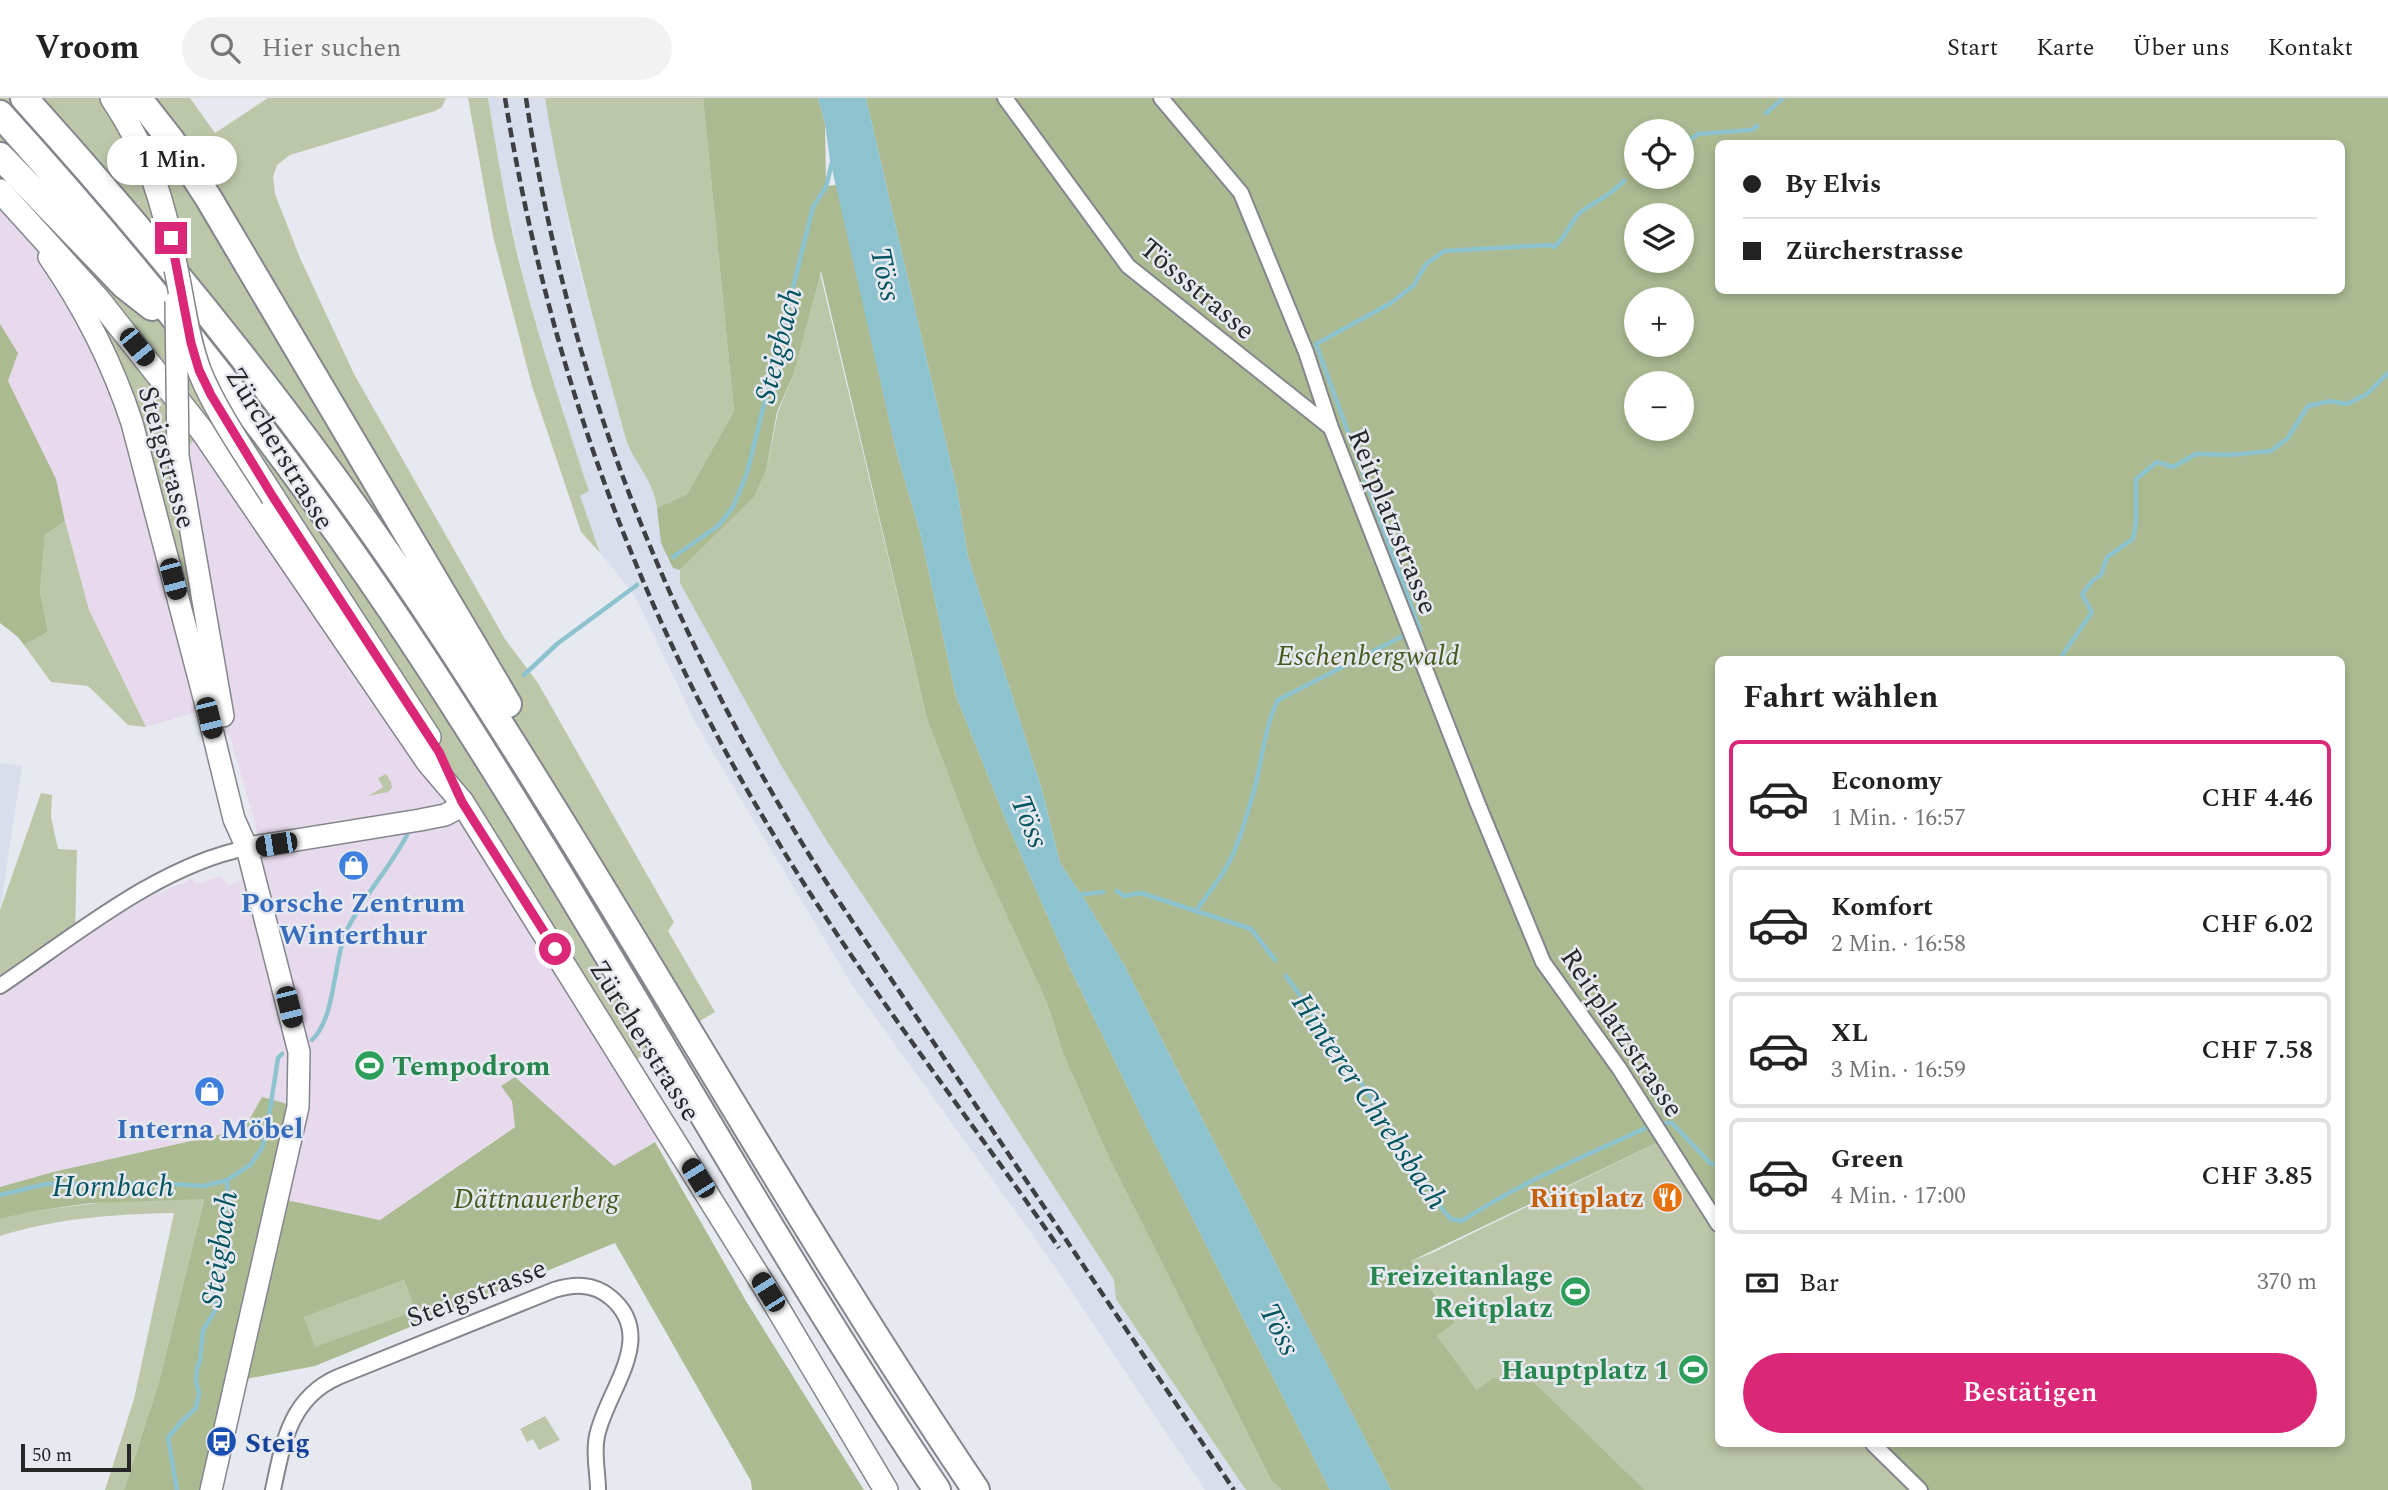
<!DOCTYPE html>
<html lang="de">
<head>
<meta charset="utf-8">
<style>
	:root { --surface:#fff; --page:#f2f2f2; --text:#222; --muted:#767676; --line:#e0e0e0; --accent:#db2777 }
	body { margin:0; font-family:Spectral,serif; background:var(--page); color:var(--text); height:100vh; display:flex; flex-direction:column; font-size:26px; white-space:nowrap }
	* { box-sizing:border-box; margin:0 }
	p { font-size:23px; color:var(--muted) }
	.icon { flex:none; width:38px; height:38px; fill:none; stroke:currentColor; stroke-width:2; stroke-linecap:round; stroke-linejoin:round }
	.map { position:relative; flex:1; overflow:hidden }
	.panel { position:absolute; left:1715px; top:558px; width:630px; height:791px; display:flex; flex-direction:column; background:var(--surface); border-radius:10px; box-shadow:0 4px 10px #0003 }
	.panel>* { flex:none }
	.banner { position:absolute; left:1715px; top:42px; width:630px; height:154px; border-radius:10px; box-shadow:0 4px 10px #0003; display:grid; align-content:center; height:154px; padding:0 28px; background:var(--surface) }
	.buttons { position:absolute; left:1624px; top:21px; display:grid; gap:14px }
	.buttons a { display:grid; place-items:center; width:70px; height:70px; border-radius:50%; background:var(--surface); box-shadow:0 4px 10px #0003; font-size:35px }
	.scale { position:absolute; left:21px; bottom:18px; width:110px; box-sizing:border-box; padding-left:7px; border:4px solid #27272a; border-top:0; font-size:19px; line-height:24px; white-space:nowrap; color:#27272a; -webkit-text-stroke:5px #e7e9f0; paint-order:stroke }
	.end { position:absolute; width:32px; height:32px; margin:-16px; border:9px solid #db2777; background:#fff; box-shadow:0 0 0 4px #fff }
	.from { border-radius:50% }
	.bubble { position:absolute; height:49px; border-radius:24px; background:var(--surface); box-shadow:0 4px 10px #0003; font-size:23px; font-weight:600; line-height:49px; text-align:center }
	.car { position:absolute; width:21px; height:42px; margin:-21px -10px; border-radius:9px; box-shadow:0 0 5px 2px #0007; background:linear-gradient(#222 24%,#8ab4d8 0 40%,#222 0 76%,#8ab4d8 0 86%,#222 0) }
	.banner b { display:flex; align-items:center; gap:24px; height:66px; font-size:26px }
	.banner b+b { border-top:2px solid var(--line) }
	.banner i { width:18px; height:18px; background:var(--text) }
	ul { padding:0; list-style:none }
	li { display:flex; align-items:center; gap:21px; height:116px; margin:0 14px 10px; padding:0 14px; border:4px solid var(--line); border-radius:10px }
	li div { flex:1 }
	li b { display:block; font-size:26px }
	li em { font-style:normal; font-weight:600 }
	li.on { border-color:var(--accent) }
	li>.icon { width:63px; height:63px; stroke-width:1.5 }
	h2 { padding:0 28px; font-size:32px; line-height:84px }
	.pay { display:flex; align-items:center; gap:18px; height:77px; padding:0 28px; font-size:26px }
	.pay p { margin-inline-start:auto }
	.primary-button { display:flex; gap:14px; margin-top:auto; padding:14px 28px }
	.primary-button a { flex:1; height:80px; border-radius:42px; background:var(--accent); color:#fff; font-size:28px; font-weight:600; line-height:80px; text-align:center }
	header { display:flex; align-items:center; gap:42px; box-sizing:border-box; height:98px; padding:0 35px; background:var(--surface); border-bottom:2px solid var(--line) }
	header strong { font-size:33px }
	nav { display:flex; gap:38px; margin-inline-start:auto; font-size:24px }
	.search { width:490px; height:63px; background:var(--page); display:flex; align-items:center; gap:18px; box-sizing:border-box; padding:0 24px; border-radius:38px; color:var(--muted); font-size:26px }
	.map>svg:first-child { display:block }
	.built { fill:#d9deec }
	.industrial { fill:#e8daed }
	.green { fill:#bcc7a9 }
	.forest { fill:#abba91; fill-rule:evenodd }
	.water { fill:#8dc3ce }
	.lines { fill:none; stroke-linecap:round; stroke-linejoin:round }
	.stream { stroke:#8dc3ce; stroke-width:4.5 }
	.street-casing { stroke:#83868c; stroke-width:18 }
	.secondary-casing { stroke:#83868c; stroke-width:24 }
	.primary-casing { stroke:#83868c; stroke-width:26 }
	.highway-casing { stroke:#83868c; stroke-width:30 }
	.street { stroke:#fff; stroke-width:14 }
	.secondary { stroke:#fff; stroke-width:21 }
	.primary { stroke:#fff; stroke-width:23 }
	.highway { stroke:#fff; stroke-width:26 }
	.rail { stroke:#3e3f42; stroke-width:4.5; stroke-dasharray:10 5; stroke-linecap:butt }
	.secondary-bridge-casing { stroke:#83868c; stroke-width:24; stroke-linecap:butt }
	.primary-bridge-casing { stroke:#83868c; stroke-width:26; stroke-linecap:butt }
	.secondary-bridge { stroke:#fff; stroke-width:21 }
	.primary-bridge { stroke:#fff; stroke-width:23 }
	.route { stroke:#db2777; stroke-width:9 }
	.labels { text-anchor:middle; stroke-width:5; stroke-linejoin:round; paint-order:stroke }
	.street-label { font-size:28px; fill:#27272a; stroke:#e7e9f0 }
	.park-label { font-size:28px; font-style:italic; fill:#475a1d; stroke:#e7e9f0 }
	.shop-label { font-size:28px; font-weight:bold; fill:#366cbe; stroke:#e7e9f0 }
	.leisure-label { font-size:28px; font-weight:bold; fill:#27864d; stroke:#e7e9f0; text-anchor:end }
	.food-label { font-size:28px; font-weight:bold; fill:#c56008; stroke:#e7e9f0; text-anchor:end }
	.transit-label { font-size:28px; font-weight:bold; fill:#164399; stroke:#e7e9f0; text-anchor:start }
	.water-label { font-size:30px; font-style:italic; fill:#025460; stroke:#e7e9f0 }
</style>
</head>
<body>
<header>
<strong>Vroom</strong>
<div class="search"><svg class="icon" aria-label="search" viewBox="0 0 24 24"><circle cx="10" cy="10" r="6"/><path d="M15 15l6 6"/></svg>Hier suchen</div>
<nav><a>Start</a><a>Karte</a><a>Über uns</a><a>Kontakt</a></nav>
</header>
<div class="map">
<svg width="2388" height="1392" viewBox="0 0 2388 1392">
	<rect width="100%" height="100%" fill="#e7e9f0"/>
	<!-- built -->
	<path class="built" d="M488,0h57l27,144 54,199 24,39 23,88 7,2v13l102,184 46,76 129,193 157,244 3,20 129,190h-41l-163,-242 -190,-263 -156,-261 -61,-128 -35,-43 -20,-57 9,-5 -37,-112 -28,-99 -23,-103z
		M0,665l22,3 -22,144z"/>
	<!-- industrial -->
	<path class="industrial" d="M0,93l103,155 104,363 -61,18 -57,-117 -24,-89 -9,-42 -49,-99 11,-27 -18,-29z
		M203,334l466,700 -55,35 -102,-66 3,25 -135,94 -103,-22 -33,-69 -191,43 -53,15v-201l147,-88 45,-19 5,5 23,-8 9,9 36,-15 -11,-50 -36,-125 -40,-239z"/>
	<!-- green -->
	<path class="green" d="M0,0h190l25,35 53,-35h178l-4,9 -7,4 -145,44 -13,10 -4,12 2,17 25,64 54,116 151,265 33,44 136,239 -6,9 47,81 -88,53 -424,-633 -25,24 40,239 -115,-349 -103,-155z
		M468,0h20c10,62 20,123 36,183 19,71 42,141 65,210l-9,5 20,57 -19,-21 -49,-146 -39,-150z
		M545,0h158l31,313 -47,83 -30,14c-4,-31 -25,-46 -32,-72 -31,-113 -61,-222 -80,-338z
		M820,175l107,446 50,132 70,152 16,50 45,103 163,324 10,10h-35l-130,-191 -2,-19 -157,-244 -129,-193 -46,-76 -102,-184v-13l74,-73 12,-26 12,-59 16,-39z
		M65,423l24,89 57,117 -18,-2 -40,-39 -37,-4 -27,-37 24,-13 -8,-41 5,-56z
		M386,676l5,8 1,6 -4,4 -20,4 15,-9 -5,-9z
		M41,695l11,2 -1,22 7,32 19,1 -2,86 -75,50v-76z
		M1665,1041l53,85v220h158l47,46h-278l-110,-107 -58,7 -41,-55 19,-14 -44,-60 21,-8z
		M204,1100l-45,184 -35,108h-19l29,-91 40,-186c-59,1 -117,5 -174,23v-17l35,-8 70,-9z
		M404,1182l11,31 -100,37 -11,-31z
		M545,1318l15,24 -21,10 -6,-11 -6,3 -7,-13z"/>
	<!-- forest -->
	<path class="forest" d="M703,0h115l7,26 1,62 11,-1 59,265 24,82 36,164 51,127 64,147 78,162 181,358h-49l-10,-10 -163,-324 -45,-103 -16,-50 -70,-152 -50,-132 -106,-448 -27,102 -17,39 -11,59 -12,26 -74,73 -7,-2 -12,-25 -4,-35 30,-14 47,-83z
		M866,0h1522v1392h-465l-47,-46h466v-784h-624v564l-53,-85 -254,122 44,61 -18,14 40,54 16,-12 42,5 110,107h-254l-268,-527 -38,-63 -25,-37 -18,-73 -74,-233 -11,-67zM1636,33h46v46h-46zM1718,46h624v146h-624zM1636,117h46v46h-46zM1636,201h46v46h-46zM1636,285h46v46h-46z
		M0,226l18,29 -10,28 48,98 9,42 -20,14 -5,56 8,41 -24,13 -6,-8 -18,-14z
		M515,979l99,89 41,-24 91,159 118,189h-112l-1,-9 -136,-238 -300,123 -80,15 -24,109h-87l35,-108 45,-183 -113,4 -56,8 -35,8v-32l53,-15 191,-43 18,-32 36,10 -21,91 103,22 135,-93 -3,-26 -11,-15zM404,1182l11,31 -100,36 -11,-30z"/>
	<!-- water -->
	<path class="water" d="M818,0h48l91,392 11,67 74,233 18,73 25,37 38,63 268,527h-61l-181,-358 -78,-162 -64,-147 -51,-127 -36,-164 -24,-82 -66,-290 -5,-36z"/>
	<g class="lines">
		<!-- stream -->
		<path class="stream" d="M1766,15l17,-15
			M1682,55l8,-13 8,-6 54,-4 5,-4
			M673,459l45,-31 15,-19 14,-34 66,-266 13,-20 6,-25
			M1420,532l-104,-286 75,-41 23,-18 12,-21 18,-13 106,-6 4,2c13,-10 16,-27 28,-36 15,-10 30,-17 42,-30
			M2059,562l33,-48 -10,-18 10,-13 9,-6 6,-18 26,-18 3,-16v-44l21,-17 16,5 23,-13 34,1 41,-4 16,-12 21,-33 22,-5 17,3 20,-10 21,-21
			M524,577l33,-31 80,-59
			M1117,793l7,5 17,-3 110,36 24,31
			M1076,797l27,-3
			M1196,813c10,-15 22,-29 31,-45 12,-22 19,-48 26,-72 9,-30 11,-67 25,-94l123,-63
			M1286,878l21,29 15,27 34,43 86,134 9,10 11,2c58,-38 122,-65 184,-93
			M312,942c24,-23 21,-78 34,-108 15,-33 44,-64 61,-97
			M1666,1025h6l38,40 8,2
			M0,1097l46,-11 110,-1 48,3 23,-6 23,-15 12,-17 5,-19 11,-71 4,-4
			M177,1392l-9,-52 13,-16 15,-14 3,-15 -3,-11 1,-14 3,-7 3,-31 13,-21 -4,-19 8,-33 1,-33 7,-23 -1,-21"/>
		<defs>
			<path id="street" d="M1005,0l123,168 202,161
				M1161,0l80,95 65,159 25,76 146,374 66,160 76,106 99,156
				M0,888c73,-49 159,-121 247,-138
				M1873,1346l47,46
				M273,1392c10,-47 17,-92 65,-113l216,-87c20,-6 39,-7 56,7 49,40 -4,94 -13,139 -4,18 1,36 1,54"/>
			<path id="secondary" d="M49,159c36,52 63,105 83,166l75,286 27,110 13,29 52,204 -1,55 -87,383
				M178,358l45,260
				M247,750l173,-28 25,-5 19,-10"/>
			<path id="primary" d="M112,0c37,55 53,107 64,171
				M0,93l98,108 105,133 225,330 34,40 306,490 118,198
				M273,399l156,240"/>
			<path id="highway" d="M24,0c154,170 296,350 422,542 183,279 343,573 530,850
				M138,0l33,42 38,59 299,505
				M0,16c154,170 296,350 422,542 179,273 333,562 515,834
				M0,58l124,129 28,22"/>
		</defs>
		<!-- street casing -->
		<use href="#street" class="street-casing"/>
		<!-- secondary casing -->
		<use href="#secondary" class="secondary-casing"/>
		<!-- primary casing -->
		<use href="#primary" class="primary-casing"/>
		<!-- highway casing -->
		<use href="#highway" class="highway-casing"/>
		<!-- street -->
		<use href="#street" class="street"/>
		<!-- secondary -->
		<use href="#secondary" class="secondary"/>
		<!-- primary -->
		<use href="#primary" class="primary"/>
		<!-- highway -->
		<use href="#highway" class="highway"/>
		<!-- rail -->
		<path class="rail" d="M505,0c43,264 130,510 270,739 86,143 189,273 284,411
			M526,0c43,290 148,547 306,793l402,599"/>
		<defs>
			<path id="secondary-bridge" d="M176,203l2,155"/>
			<path id="primary-bridge" d="M176,171c7,33 11,69 23,101 16,41 50,89 74,127"/>
		</defs>
		<!-- secondary-bridge casing -->
		<use href="#secondary-bridge" class="secondary-bridge-casing"/>
		<!-- primary-bridge casing -->
		<use href="#primary-bridge" class="primary-bridge-casing"/>
		<!-- secondary-bridge -->
		<use href="#secondary-bridge" class="secondary-bridge"/>
		<!-- primary-bridge -->
		<use href="#primary-bridge" class="primary-bridge"/>
	</g>
	<g class="lines">
		<!-- route -->
		<path class="route" d="M171,140l20,105 8,27 12,25 62,102 166,255 23,50 93,147"/>
	</g>
	<!-- icons -->
	<defs>
		<symbol id="shop-disc" viewBox="-11 -11 22 22"><circle r="9.5" fill="#3f7fe0" stroke="#e7e9f0"/><path d="M-5-2.5h2.3a2.7 3.5 0 0 1 5.4 0H5L5.5 6h-11ZM-1.5-2.5h3a1.5 2.3 0 0 0-3 0Z" fill="#fff"/></symbol>
		<symbol id="stadium-disc" viewBox="-11 -11 22 22"><circle r="9.5" fill="#2e9e5b" stroke="#e7e9f0"/><path d="M0-5a6.5 5 0 1 0 0 10a6.5 5 0 1 0 0-10ZM-3.5-1.8h7v3.6h-7Z" fill="#fff"/></symbol>
		<symbol id="restaurant-disc" viewBox="-11 -11 22 22"><circle r="9.5" fill="#e8710a" stroke="#e7e9f0"/><path d="M-5-6h1v4h1v-4h1v4h1v-4h1v5L-1.5 .5V6h-2V.5L-5-1ZM5-6V6H3V1.5H1.5Q1.5-4 5-6Z" fill="#fff"/></symbol>
		<symbol id="bus-disc" viewBox="-11 -11 22 22"><circle r="9.5" fill="#1a4fb4" stroke="#e7e9f0"/><path d="M-5-6H5V4H4V6H2V4H-2V6H-4V4H-5ZM-3.5-4V0h7V-4ZM-3.5 1.2v1.5H-2V1.2ZM2 1.2v1.5H3.5V1.2Z" fill="#fff"/></symbol>
	</defs>
	<g fill-rule="evenodd">
		<use href="#shop-disc" x="336" y="750" width="35" height="35"/>
		<use href="#stadium-disc" x="352" y="950" width="35" height="35"/>
		<use href="#shop-disc" x="192" y="976" width="35" height="35"/>
		<use href="#restaurant-disc" x="1650" y="1082" width="35" height="35"/>
		<use href="#stadium-disc" x="1558" y="1176" width="35" height="35"/>
		<use href="#stadium-disc" x="1676" y="1254" width="35" height="35"/>
		<use href="#bus-disc" x="204" y="1326" width="35" height="35"/>
	</g>
	<g class="labels">
		<!-- street labels -->
		<g class="street-label">
			<text transform="translate(1198 190) rotate(40)" y="10">Tössstrasse</text>
			<text transform="translate(281 350) rotate(59)" y="10">Zürcherstrasse</text>
			<text transform="translate(168 359) rotate(74)" y="10">Steigstrasse</text>
			<text transform="translate(1394 423) rotate(68)" y="10">Reitplatzstrasse</text>
			<text transform="translate(1623 934) rotate(56)" y="10">Reitplatzstrasse</text>
			<text transform="translate(646 942) rotate(58)" y="10">Zürcherstrasse</text>
			<text transform="translate(476 1194) rotate(-21)" y="10">Steigstrasse</text>
		</g>
		<!-- park labels -->
		<g class="park-label">
			<text x="1368" y="567">Eschenbergwald</text>
			<text x="536" y="1110">Dättnauerberg</text>
		</g>
		<!-- shop labels -->
		<g class="shop-label">
			<text x="353" y="814">Porsche Zentrum<tspan x="353" dy="32">Winterthur</tspan></text>
			<text x="210" y="1040">Interna Möbel</text>
		</g>
		<!-- leisure labels -->
		<g class="leisure-label">
			<text x="392" y="977" text-anchor="start">Tempodrom</text>
			<text x="1553" y="1187">Freizeitanlage<tspan x="1553" dy="32">Reitplatz</tspan></text>
			<text x="1670" y="1281">Hauptplatz 1</text>
		</g>
		<!-- food labels -->
		<g class="food-label">
			<text x="1644" y="1109">Riitplatz</text>
		</g>
		<!-- transit labels -->
		<g class="transit-label">
			<text x="245" y="1354">Steig</text>
		</g>
		<!-- water labels -->
		<g class="water-label">
			<text transform="translate(886 176) rotate(78)" y="10">Töss</text>
			<text transform="translate(778 247) rotate(-76)" y="10">Steigbach</text>
			<text transform="translate(1030 723) rotate(68)" y="10">Töss</text>
			<text transform="translate(1370 1003) rotate(56)" y="10">Hinterer Chrebsbach</text>
			<text x="113" y="1098">Hornbach</text>
			<text transform="translate(219 1151) rotate(-82)" y="10">Steigbach</text>
			<text transform="translate(1280 1231) rotate(63)" y="10">Töss</text>
		</g>
	</g>
</svg>
<div class="buttons">
<a><svg class="icon" aria-label="locate" viewBox="0 0 24 24"><circle cx="12" cy="12" r="6"/><path d="M12 2v4M12 18v4M2 12h4M18 12h4"/></svg></a>
<a><svg class="icon" aria-label="layers" viewBox="0 0 24 24"><path d="M12 4l9 5-9 5-9-5zM3 14l9 5 9-5"/></svg></a>
<a>+</a>
<a>−</a>
</div>
<div class="scale">50 m</div>
<i class="end from" style="left:555px;top:851px"></i>
<i class="end" style="left:171px;top:140px"></i>
<div class="bubble" style="left:107px;top:38px;width:130px">1 Min.</div>
<i class="car" style="left:137px;top:249px;rotate:141deg"></i>
<i class="car" style="left:173px;top:481px;rotate:165deg"></i>
<i class="car" style="left:209px;top:620px;rotate:166deg"></i>
<i class="car" style="left:276px;top:746px;rotate:261deg"></i>
<i class="car" style="left:289px;top:909px;rotate:166deg"></i>
<i class="car" style="left:698px;top:1080px;rotate:328deg"></i>
<i class="car" style="left:768px;top:1194px;rotate:328deg"></i>
<div class="banner">
<b><i class="from"></i>By Elvis</b>
<b><i></i>Zürcherstrasse</b>
</div>
<section class="panel">
<h2>Fahrt wählen</h2>
<ul>
<li class="on"><svg class="icon" aria-label="car" viewBox="0 0 24 24"><path d="M5 17H2v-5l4-1 3-4h7l3 4 3 1v5h-3M9 17h6M6 11h13"/><circle cx="7" cy="17" r="2"/><circle cx="17" cy="17" r="2"/></svg><div><b>Economy</b><p>1 Min. · 16:57</p></div><em>CHF 4.46</em></li>
<li><svg class="icon" aria-label="car" viewBox="0 0 24 24"><path d="M5 17H2v-5l4-1 3-4h7l3 4 3 1v5h-3M9 17h6M6 11h13"/><circle cx="7" cy="17" r="2"/><circle cx="17" cy="17" r="2"/></svg><div><b>Komfort</b><p>2 Min. · 16:58</p></div><em>CHF 6.02</em></li>
<li><svg class="icon" aria-label="car" viewBox="0 0 24 24"><path d="M5 17H2v-5l4-1 3-4h7l3 4 3 1v5h-3M9 17h6M6 11h13"/><circle cx="7" cy="17" r="2"/><circle cx="17" cy="17" r="2"/></svg><div><b>XL</b><p>3 Min. · 16:59</p></div><em>CHF 7.58</em></li>
<li><svg class="icon" aria-label="car" viewBox="0 0 24 24"><path d="M5 17H2v-5l4-1 3-4h7l3 4 3 1v5h-3M9 17h6M6 11h13"/><circle cx="7" cy="17" r="2"/><circle cx="17" cy="17" r="2"/></svg><div><b>Green</b><p>4 Min. · 17:00</p></div><em>CHF 3.85</em></li>
</ul>
<div class="pay"><svg class="icon" aria-label="cash" viewBox="0 0 24 24"><path d="M3 7h18v10H3z"/><circle cx="12" cy="12" r="2"/></svg>Bar<p>370 m</p></div>
<div class="primary-button"><a>Bestätigen</a></div>
</section>
</div>
</body>
</html>
